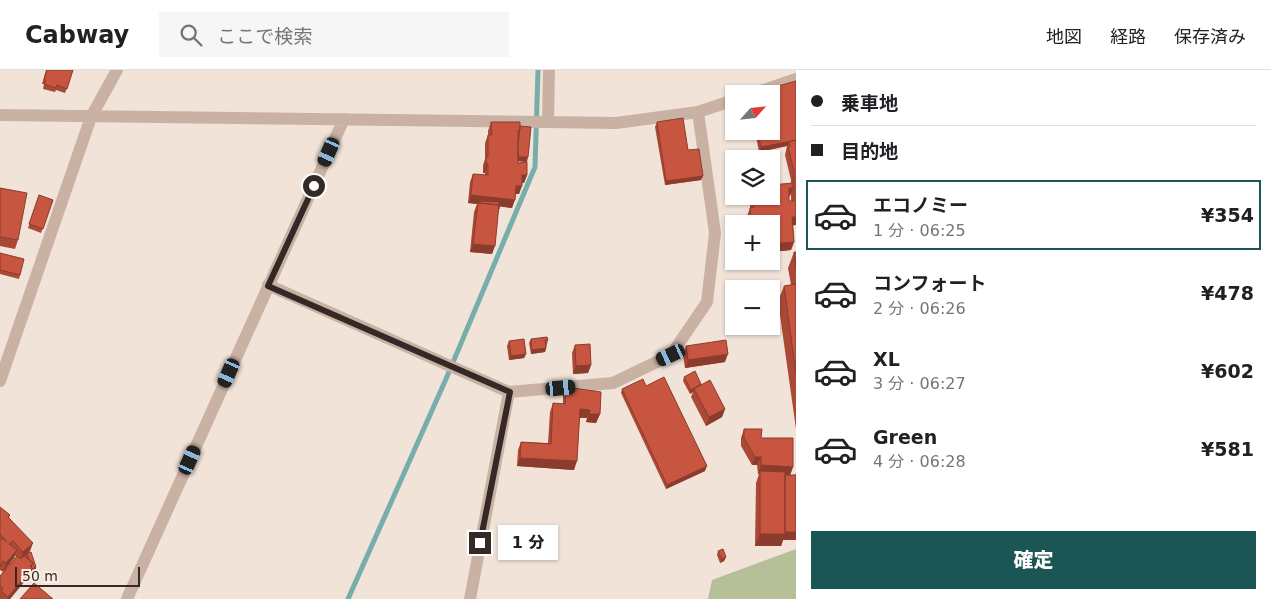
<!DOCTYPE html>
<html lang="ja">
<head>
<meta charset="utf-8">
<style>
	:root { --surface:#fff; --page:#f6f6f6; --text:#202124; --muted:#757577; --line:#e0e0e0; --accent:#1b5654 }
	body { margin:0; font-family:"DejaVu Sans","Noto Sans JP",sans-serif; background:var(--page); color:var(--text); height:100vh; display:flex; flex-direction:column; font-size:19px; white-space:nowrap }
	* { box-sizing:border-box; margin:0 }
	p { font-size:16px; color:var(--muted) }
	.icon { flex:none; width:28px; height:28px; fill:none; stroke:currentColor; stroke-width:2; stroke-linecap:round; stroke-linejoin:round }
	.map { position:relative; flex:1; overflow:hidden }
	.sheet { display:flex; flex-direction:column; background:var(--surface); width:475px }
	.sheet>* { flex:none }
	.top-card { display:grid; align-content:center; height:110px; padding:0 15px; background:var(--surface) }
	.needle { width:32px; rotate:63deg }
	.controls { position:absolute; left:725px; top:15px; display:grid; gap:10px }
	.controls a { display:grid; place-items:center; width:55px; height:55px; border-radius:0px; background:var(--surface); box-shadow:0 1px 4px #0004; font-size:25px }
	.scale { position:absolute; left:15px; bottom:12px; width:125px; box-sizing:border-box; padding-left:5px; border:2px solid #342926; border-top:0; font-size:14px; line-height:18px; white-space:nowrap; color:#342926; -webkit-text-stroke:4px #f9ede4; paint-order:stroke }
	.end { position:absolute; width:22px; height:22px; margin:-11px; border:6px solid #342926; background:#fff; box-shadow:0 0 0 2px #fff }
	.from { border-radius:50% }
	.bubble { position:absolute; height:35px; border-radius:0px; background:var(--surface); box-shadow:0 1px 4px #0004; font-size:16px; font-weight:800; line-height:35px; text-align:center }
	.car { position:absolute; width:15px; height:30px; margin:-15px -8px; border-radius:6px; box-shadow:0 0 4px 1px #0007; background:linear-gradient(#222 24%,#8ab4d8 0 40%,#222 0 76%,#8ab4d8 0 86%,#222 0) }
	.top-card b { display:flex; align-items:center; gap:18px; height:48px; font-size:19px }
	.top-card b+b { border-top:1px solid var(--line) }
	.top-card i { width:12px; height:12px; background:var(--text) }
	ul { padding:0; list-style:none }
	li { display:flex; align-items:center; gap:15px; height:70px; margin:0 10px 8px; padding:0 5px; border:2px solid transparent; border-radius:0px }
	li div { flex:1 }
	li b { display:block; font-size:19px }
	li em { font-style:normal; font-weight:800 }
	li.on { border-color:var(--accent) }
	li>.icon { width:45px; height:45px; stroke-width:1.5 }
	.cta { display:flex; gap:10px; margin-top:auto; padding:10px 15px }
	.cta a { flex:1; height:58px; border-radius:0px; background:var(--accent); color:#fff; font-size:20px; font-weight:800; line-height:58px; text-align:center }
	header { display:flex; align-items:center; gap:30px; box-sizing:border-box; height:70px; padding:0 25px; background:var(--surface); border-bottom:1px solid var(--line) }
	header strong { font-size:24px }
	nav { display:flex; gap:28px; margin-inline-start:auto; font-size:18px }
	.search { width:350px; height:45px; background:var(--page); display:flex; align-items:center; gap:12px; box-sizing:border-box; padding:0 18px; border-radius:0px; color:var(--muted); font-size:19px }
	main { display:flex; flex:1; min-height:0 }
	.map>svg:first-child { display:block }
	.green { fill:#b6c098 }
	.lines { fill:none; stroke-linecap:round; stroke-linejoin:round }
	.stream { stroke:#77aeac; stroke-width:5 }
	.minor { stroke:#c9b2a4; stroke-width:12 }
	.wall { fill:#ab4937; fill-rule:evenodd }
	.shaded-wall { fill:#8b3c2d }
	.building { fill:#c75540; stroke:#8b3c2d }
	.route { stroke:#342926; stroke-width:6 }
</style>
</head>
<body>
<header>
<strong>Cabway</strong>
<div class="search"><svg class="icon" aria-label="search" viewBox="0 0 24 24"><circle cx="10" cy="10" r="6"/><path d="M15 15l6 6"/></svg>ここで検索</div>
<nav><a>地図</a><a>経路</a><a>保存済み</a></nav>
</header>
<main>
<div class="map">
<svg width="796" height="529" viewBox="0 0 796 529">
	<rect width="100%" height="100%" fill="#f1e3d8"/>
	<!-- green -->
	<path class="green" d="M796,479v50h-88l4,-19z"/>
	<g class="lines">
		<!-- stream -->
		<path class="stream" d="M348,529l98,-220 89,-212 3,-97"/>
		<!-- minor -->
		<path class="minor" d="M752,24l44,-15
			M0,45l616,8 82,-11 36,-12
			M548,52l1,-52
			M268,215l241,107 104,-9 58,-28 36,-53 8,-69 -17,-121
			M0,311l91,-264 26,-47
			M127,529l217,-480
			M470,529l39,-207"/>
	</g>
	<!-- wall -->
	<path class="wall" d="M46,0h27l-8,23 -9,-3 -1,2 -12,-3 1,-5h-2z
		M796,11v144h-3l1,17 -3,8 -20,2v-28h-23l-1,-8 3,-8v-12h21l20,-13v-3l-6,-25 2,-9 -28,6 -4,-21h16zM791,123v8h-2v-5z
		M491,52l29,4 7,36 -9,-1v2l9,12 -3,8h-2l-3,11h-4l-3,14 -13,-2 -7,48 -22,-2 4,-40 3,-8 -9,-1 2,-21 3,-8 12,1v-2h-2v-8l2,-6v-16l3,-8v-4z
		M657,52l46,54 -2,4 -36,5 -10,-58z
		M0,118l18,52 -3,9 -15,-3z
		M39,125l14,5 -12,33 -13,-5z
		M794,182h2v177l-18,-128 6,-15 7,-1 -3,-17z
		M0,183l20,22 -1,4 -19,-5z
		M750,191h20l-2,7 -17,2z
		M531,269l17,1 -3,12 -14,2 -2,-11z
		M509,271l17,13 -2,4 -15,2 -2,-14z
		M575,275l16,20 -3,8 -15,1 -1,-21z
		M686,276l39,16 -40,6 -2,-13z
		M684,307l17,7 24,25 -3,8 -16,9 -15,-29 2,-5 -3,2 -7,-13z
		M646,316l59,85 -39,18 -45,-96 1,-4z
		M566,317l34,27 -4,9 -10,-1 1,-4h-7l-6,52 -57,-4 1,-16 3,-8 27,1 2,-31 3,-9 10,1v-9z
		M744,359l17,9 32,29 -3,8h-5h10l1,-2v67h-13l-2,6h-26l1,-63 3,-9h-1l-1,-9h-5l-11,-19v-8z
		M0,437l10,8 -1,3 21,33 -2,1 8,15 -1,5 -5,1 -1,3 -19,23h-10v-23l16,-19 -1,-2 -1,3 -11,14 -3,-2z
		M718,481l8,6 -2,4 -4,2 -3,-8z"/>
	<!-- shaded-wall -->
	<path class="shaded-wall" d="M789,72l-2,4 -28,6 2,-5z
		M517,86l11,1 -1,5 -11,-1z
		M486,94h2l-3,9h-2z
		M522,105h5l-3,8h-5z
		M703,106l-2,4 -36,5 1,-4z
		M516,116h6l-3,8h-6z
		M789,118h4l-3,8 -4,1z
		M471,125l44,5 -3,8 -32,-4v-3l-1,3 -11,-1z
		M792,147h4v8l-7,1z
		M758,150l-1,4h-7l1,-3z
		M794,172l-3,8 -20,2v-8z
		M473,174l22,2 -3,8 -22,-2z
		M754,191h16l-2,7 -17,2z
		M546,278l-1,4 -14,2 1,-4z
		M526,284l-2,4 -15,2 2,-4z
		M728,284l-3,8 -40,6 3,-8z
		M591,295l-3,8 -15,1 3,-8z
		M701,314l-7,5 -1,3 -3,2 1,-4z
		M580,339l10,1 -3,8 -10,-1z
		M725,339l-3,8 -16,9 3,-9z
		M589,344h11l-4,9 -10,-1z
		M755,387h6l-4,8h-5z
		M520,388l57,3 -3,9 -57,-4z
		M761,395l32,2 -3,8 -30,-1v-3l-1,3h-1z
		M707,396l-2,5 -39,18 1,-4z
		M784,462h12v8h-13l-2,6h-26l5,-12z
		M33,473l-3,8 -10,9 3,-8z
		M17,480l-3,8 -11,14 3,-9z
		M726,487l-2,4 -4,2 2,-4z
		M33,493l-1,5 -3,8 -19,23h-3z
		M36,497l-1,5 -5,1 2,-4z"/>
	<!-- building -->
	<path class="building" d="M47,0h26l-6,19 -10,-4 -1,3 -12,-4 2,-4h-2z
		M796,11v59l-35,7 -4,-16h14v-37h-22z
		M683,48l5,32 11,-1 4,27 -37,5 -9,-59z
		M491,52h29v8h-2v33l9,-1v13h-5v11h-6l-1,14 -44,-5 2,-21 15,1v-11h-2v-7h2v-22h4z
		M520,56l11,1 -3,30h-10v-10z
		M796,70v77h-4l2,25 -23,2v-20h-13v-4l-7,1 -1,-13 4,-1 -1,-11h18v-11l22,-2v5h-4v13h5v-30l-6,-24 2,-1 -1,-4z
		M0,118l27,5 -9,47 -18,-3z
		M39,125l14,5 -10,29 -14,-5z
		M480,131l19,1v7v-4l-19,-2z
		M478,133l21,2 -4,41 -22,-2z
		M794,182h2v17z
		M0,183l24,6 -4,16 -20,-5z
		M796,214v90l-12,-88z
		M547,267l1,3h-3l1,8 -14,2 -1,-11z
		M524,269l2,15 -15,2 -2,-15z
		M726,270l2,14 -40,6 -2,-14z
		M590,274l1,21 -15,1 -1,-21z
		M695,301l6,13 -10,6 -7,-13z
		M664,307l43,89 -40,19 -45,-96 21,-10 3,7z
		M710,310l15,29 -16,8 -15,-28z
		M566,317l35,5 -1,22h-11l1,-4 -10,-1 -3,52 -57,-3 1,-16 30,2 2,-41 12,1z
		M744,359h18l-1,9h32v29l-32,-2v-8h-6l-11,-19z
		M760,401l25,1v62h-25z
		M785,405h11v57h-11z
		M0,437l10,8 -2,2 25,26 -10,9 -10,-11 -4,3 8,6 -11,13 -3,-2 -3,6v-26l2,-3 5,4 -7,-8z
		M723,479l3,8 -4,2 -4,-8z
		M31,482l5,15 -4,2v-1l-1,-1 2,-4 -4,-3 -2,-7z
		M17,486l4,3 3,-3 9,7 -3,3 2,2 -24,29 -7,-6 2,-3 -3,-2v-10z
		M34,513l19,16h-33z"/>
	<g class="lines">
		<!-- route -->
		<path class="route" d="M314,116l-46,100 242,106 -30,151"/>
	</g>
</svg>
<div class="controls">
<a><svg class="needle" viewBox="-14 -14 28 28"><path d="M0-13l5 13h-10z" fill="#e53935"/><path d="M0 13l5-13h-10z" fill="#757577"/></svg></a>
<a><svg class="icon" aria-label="layers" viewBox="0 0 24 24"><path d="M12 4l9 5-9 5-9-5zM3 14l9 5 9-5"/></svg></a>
<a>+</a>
<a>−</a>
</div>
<div class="scale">50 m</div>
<i class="end from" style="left:314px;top:116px"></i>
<i class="end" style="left:480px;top:473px"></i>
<div class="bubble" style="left:498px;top:455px;width:60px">1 分</div>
<i class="car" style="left:329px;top:82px;rotate:204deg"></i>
<i class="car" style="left:671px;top:285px;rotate:245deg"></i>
<i class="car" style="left:229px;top:303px;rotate:204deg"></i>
<i class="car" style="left:561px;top:318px;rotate:85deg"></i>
<i class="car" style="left:190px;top:390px;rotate:24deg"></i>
</div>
<section class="sheet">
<div class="top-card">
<b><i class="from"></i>乗車地</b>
<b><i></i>目的地</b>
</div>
<ul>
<li class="on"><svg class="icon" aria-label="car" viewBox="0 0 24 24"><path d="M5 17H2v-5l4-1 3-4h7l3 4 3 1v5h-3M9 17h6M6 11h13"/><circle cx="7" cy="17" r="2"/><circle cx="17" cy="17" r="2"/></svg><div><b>エコノミー</b><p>1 分 · 06:25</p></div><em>¥354</em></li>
<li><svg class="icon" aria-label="car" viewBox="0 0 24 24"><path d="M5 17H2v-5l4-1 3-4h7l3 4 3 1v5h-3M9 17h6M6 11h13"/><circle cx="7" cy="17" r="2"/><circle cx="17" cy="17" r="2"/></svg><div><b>コンフォート</b><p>2 分 · 06:26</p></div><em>¥478</em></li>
<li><svg class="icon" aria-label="car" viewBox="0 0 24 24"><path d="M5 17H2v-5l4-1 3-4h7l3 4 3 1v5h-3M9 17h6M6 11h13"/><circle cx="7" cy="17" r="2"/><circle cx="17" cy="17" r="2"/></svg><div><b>XL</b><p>3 分 · 06:27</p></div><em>¥602</em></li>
<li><svg class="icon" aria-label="car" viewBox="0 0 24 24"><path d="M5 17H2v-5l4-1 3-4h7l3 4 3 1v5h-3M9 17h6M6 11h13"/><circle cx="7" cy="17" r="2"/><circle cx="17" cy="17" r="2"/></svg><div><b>Green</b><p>4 分 · 06:28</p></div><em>¥581</em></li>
</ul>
<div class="cta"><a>確定</a></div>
</section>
</main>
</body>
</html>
